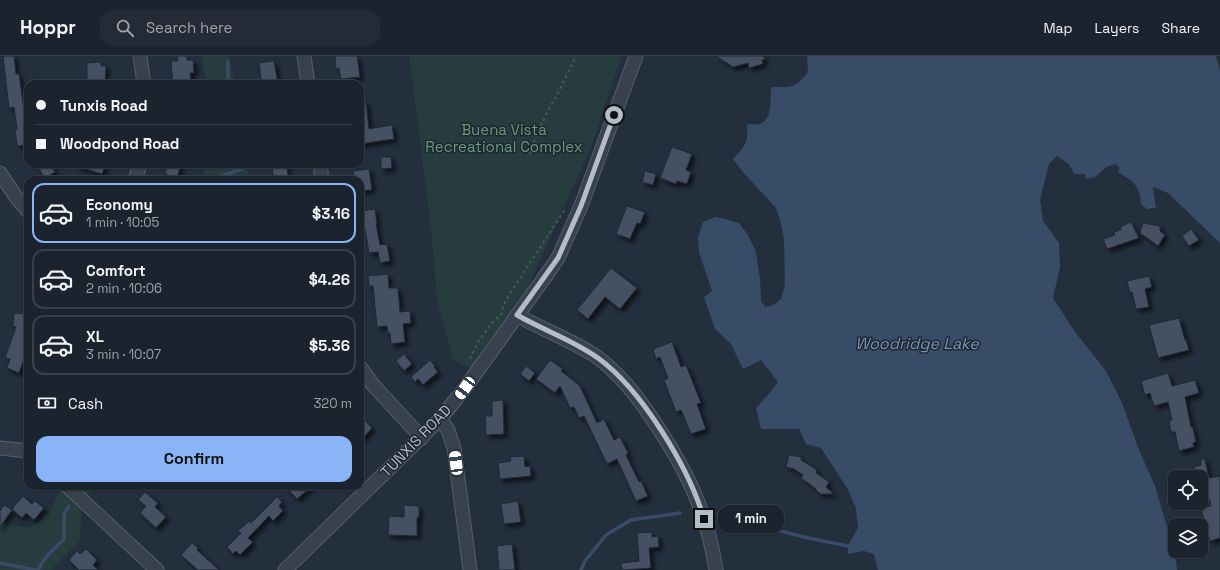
<!DOCTYPE html>
<html lang="en">
<head>
<meta charset="utf-8">
<style>
	:root { --surface:#1b232e; --page:#242b36; --text:#f1f3f6; --muted:#a0a4aa; --line:#39404a; --accent:#8ab4f8 }
	body { margin:0; font-family:"Space Grotesk",sans-serif; background:var(--page); color:var(--text); height:100vh; display:flex; flex-direction:column; font-size:15px; white-space:nowrap }
	* { box-sizing:border-box; margin:0 }
	p { font-size:13px; color:var(--muted) }
	.icon { flex:none; width:22px; height:22px; fill:none; stroke:currentColor; stroke-width:2; stroke-linecap:round; stroke-linejoin:round }
	.map { position:relative; flex:1; overflow:hidden }
	.details { position:absolute; left:24px; top:120px; width:340px; height:314px; display:flex; flex-direction:column; background:var(--surface); border-radius:12px; box-shadow:0 1px 3px #0004,0 0 0 1px var(--line) }
	.details>* { flex:none }
	.hud { position:absolute; left:24px; top:24px; width:340px; height:88px; border-radius:12px; box-shadow:0 1px 3px #0004,0 0 0 1px var(--line); display:grid; align-content:center; height:88px; padding:0 12px; background:var(--surface) }
	.controls { position:absolute; left:1168px; top:414px; display:grid; gap:8px }
	.controls a { display:grid; place-items:center; width:40px; height:40px; border-radius:8px; background:var(--surface); box-shadow:0 1px 3px #0004,0 0 0 1px var(--line); font-size:20px }
	.end { position:absolute; width:18px; height:18px; margin:-9px; border:5px solid #b4bcc9; background:#111; box-shadow:0 0 0 2px #111 }
	.from { border-radius:50% }
	.bubble { position:absolute; height:28px; border-radius:12px; background:var(--surface); box-shadow:0 1px 3px #0004,0 0 0 1px var(--line); font-size:13px; font-weight:600; line-height:28px; text-align:center }
	.car { position:absolute; width:12px; height:24px; margin:-12px -6px; border-radius:5px; box-shadow:0 0 3px 1px #0007; background:linear-gradient(#fff 24%,#345 0 40%,#fff 0 76%,#345 0 86%,#fff 0) }
	.hud b { display:flex; align-items:center; gap:14px; height:38px; font-size:15px }
	.hud b+b { border-top:1px solid var(--line) }
	.hud i { width:10px; height:10px; background:var(--text) }
	ul { padding:7px 0 0; list-style:none }
	li { display:flex; align-items:center; gap:12px; height:60px; margin:0 8px 6px; padding:0 4px; border:2px solid var(--line); border-radius:12px }
	li div { flex:1 }
	li b { display:block; font-size:15px }
	li em { font-style:normal; font-weight:600 }
	li.current { border-color:var(--accent) }
	li>.icon { width:36px; height:36px; stroke-width:1.5 }
	.pay { display:flex; align-items:center; gap:10px; height:44px; padding:0 12px; font-size:15px }
	.pay p { margin-inline-start:auto }
	.cta { display:flex; gap:8px; margin-top:auto; padding:8px 12px }
	.cta a { flex:1; height:46px; border-radius:12px; background:var(--accent); color:#111; font-size:16px; font-weight:600; line-height:46px; text-align:center }
	header { display:flex; align-items:center; gap:24px; box-sizing:border-box; height:56px; padding:0 20px; background:var(--surface); border-bottom:1px solid var(--line) }
	header strong { font-size:19px }
	nav { display:flex; gap:22px; margin-inline-start:auto; font-size:14px }
	.search { width:280px; height:36px; background:var(--page); display:flex; align-items:center; gap:10px; box-sizing:border-box; padding:0 14px; border-radius:12px; color:var(--muted); font-size:15px }
	.map>svg:first-child { display:block }
	.green { fill:#263c3f }
	.water { fill:#394c67 }
	.lines { fill:none; stroke-linecap:round; stroke-linejoin:round }
	.stream { stroke:#394c67; stroke-width:3.5 }
	.building { fill:#455162; stroke:#1f2835; filter:url(#shadow) }
	.minor-casing { stroke:#565f6c; stroke-width:15 }
	.path { stroke:#44595c; stroke-width:2; stroke-dasharray:3 3; stroke-linecap:butt }
	.minor { stroke:#38414e; stroke-width:13 }
	.route { stroke:#b4bcc9; stroke-width:5 }
	.labels { text-anchor:middle; stroke-width:3; stroke-linejoin:round; paint-order:stroke }
	.park-label { font-size:15px; fill:#6b9a76; stroke:#1d2633 }
	.street-label { font-size:15px; fill:#b4bcc9; stroke:#1d2633 }
	.water-label { font-size:16px; font-style:italic; fill:#7c92b1; stroke:#1d2633 }
</style>
</head>
<body>
<header>
<strong>Hoppr</strong>
<div class="search"><svg class="icon" aria-label="search" viewBox="0 0 24 24"><circle cx="10" cy="10" r="6"/><path d="M15 15l6 6"/></svg>Search here</div>
<nav><a>Map</a><a>Layers</a><a>Share</a></nav>
</header>
<div class="map">
<svg width="1220" height="514" viewBox="0 0 1220 514">
	<defs>
		<filter id="shadow"><feDropShadow dx="3.5" dy="3.5" stdDeviation="2" flood-color="#0009"/></filter>
	</defs>
	<rect width="100%" height="100%" fill="#242f3e"/>
	<!-- green -->
	<path class="green" d="M201,0h28l6,28h-28z
		M409,0h213l-32,94 -56,123 -11,28 -14,14 -29,38 -8,16 -19,-9 -16,-60 -6,-72z
		M208,108h39l2,14 -4,2h-45z
		M62,430h37l-17,14 -2,41 -29,29h-51v-47l30,5 20,-16z"/>
	<!-- water -->
	<path class="water" d="M807,0h409l4,15v172l-52,-50 -15,-6 3,21 -9,1 -6,-5c-1,-19 -8,-23 -23,-32l2,-4 -4,-4 -10,3 -11,10 -9,2 -1,-5h-11l-5,-10 -12,-8 -8,8 -9,36 3,21 16,22 1,24 -7,31 22,34 31,39 16,32 17,47 16,36 20,68 2,16h-299l-4,-16 -10,-3 -16,3v-8l10,-18 -2,-20 -9,-20 -26,-40 -15,-4 -7,-15h-38l-5,-21 12,-13 10,-13 -17,-22 -18,9 -12,-25 -16,-15 -11,-32 8,-6 -13,-39 -1,-15 5,-15 12,-5 10,2 14,4 9,12 8,17 4,27 1,22 4,6 9,-2 7,-6 4,-14 -1,-46 -4,-19 -4,-12 -33,-36 -10,-13c12,-12 16,-18 14,-35 4,0 9,1 13,0 13,-5 10,-24 11,-36 4,-2 8,-1 13,-1 12,0 17,-6 24,-15z"/>
	<g class="lines">
		<!-- stream -->
		<path class="stream" d="M228,6v22
			M217,124l2,-3 33,-12 -1,-1
			M87,430h1
			M718,459l90,23 40,8 3,-1
			M0,507l35,7
			M38,514l8,-13 18,-18v-25l5,-8
			M581,514l4,-9 21,-26 25,-15 49,-7"/>
	</g>
	<!-- building -->
	<path class="building" d="M3,0h11l2,18h3l6,43 3,-1v29l-11,1 -2,-16 2,-1 -3,-22 -5,1z
		M177,0h10v4h6l1,13h-4l1,11h-18l-2,-23h7z
		M335,0h22l3,21 -19,2 -2,-11 -3,1z
		M716,0h48l1,3 -3,1 1,4 -14,4 -1,-5 -15,4z
		M274,5l4,23h-16l-3,-21z
		M101,6v4h5l-1,18h-13v-2h-5v-19z
		M360,46h6l3,27 23,-4 2,14 -34,5z
		M672,91l20,7 -6,16 5,2 -4,12 -10,-3 -1,3 -16,-6z
		M381,101h10l1,11 -11,1z
		M36,108h14l5,8 -10,6z
		M76,108h30l-4,10 -26,-8z
		M167,108h14l-4,14 -9,-2 -1,-2h-2z
		M273,108h13l3,16h-15l-2,-13 2,-1z
		M369,113l3,21 -12,1v-11h-5l-2,-9z
		M645,115l11,3 -3,11 -11,-3z
		M627,150l18,6 -5,12 -3,-1 -7,16 -14,-5z
		M375,153l2,15h-1l4,21 7,-1 3,17 -10,2 -2,-11 -9,1 -7,-42z
		M1131,166l8,16 -32,11 -4,-10 12,-4 -1,-3 7,-2 -1,-3z
		M1143,167l17,3v5l5,4 -7,11 -18,-13z
		M1191,173l8,11 -10,6 -7,-10z
		M611,212l26,20 -17,21 -15,-12 -17,22 -11,-9z
		M388,218l1,14h9l2,24 10,-1 1,12 -8,1 2,18 -14,2 -1,-11h-2l-1,-7 -10,1 -4,-41h-4l-1,-10z
		M1149,220l3,11 -7,2 4,18 -13,2 -4,-17 -2,1 -3,-12z
		M14,257l14,1v34l-9,25 -12,-5 3,-9 -5,-1 11,-31 -3,-1z
		M1179,262l6,22h1l3,10 -31,8 -9,-33z
		M672,286l9,25 5,-2 15,38 -4,1 9,25 -15,5 -10,-24 -5,2 -12,-32 4,-2 -8,-21 -4,2 -3,-10z
		M404,298l8,10 -8,7 -8,-10z
		M430,304l5,6 -1,1 4,5 -15,13 -5,-6 -3,3 -4,-5z
		M550,304l13,9 -2,2 19,15 17,37 7,-4 10,21 6,-3 8,16 -2,2 13,27 2,-1 7,15 -12,5 -19,-42 -10,5 -23,-48 -5,2 -5,-11 -4,1 -10,-22 -5,7 -19,-14z
		M526,310l9,7 -6,8 -9,-7z
		M1168,317l4,13 23,-6 4,13 -14,4 6,30 2,1 3,14 -3,1 1,4 -15,4 -4,-19h-4l-2,-11 3,-1 -4,-18 -14,4 -4,-13 -5,2 -4,-14z
		M503,344l1,34 -18,1 -1,-19h7v-15z
		M365,365l7,7 -12,13v-14z
		M789,399l12,2v3l16,10 -1,3 13,9 -3,5 8,7h-14l-4,-4v-1l-15,-11 2,-3 -9,-6 -8,-2z
		M524,400l1,11 5,-1 1,10 -31,3 -2,-16 13,-2 -1,-4z
		M1201,403h4l4,19 11,-2v62l-10,3 -9,-32 10,-3 -5,-19 -5,2v-12h-5l-2,-10 7,-2z
		M285,430h27l-15,13z
		M145,436l13,11 -3,4 11,10 -10,11 -16,-15 6,-7 -8,-6z
		M23,440l9,8 3,-3 9,7 -10,12 -8,-7 -4,5 -10,-9z
		M277,441l5,5 -3,4 4,5 -10,10 -4,-5 -21,22 5,4 -13,13 -4,-4 -3,3 -6,-7 14,-14 -3,-2 11,-10 2,2z
		M518,445l3,21 -17,2 -3,-20z
		M4,449l8,5 -12,17v-16z
		M404,449l15,1v11h-2v19l-29,-1 1,-19 15,1z
		M652,476v5l6,-1 1,11 -10,1 2,20 -29,2 -1,-7 18,-2 -2,-28z
		M192,487l6,5 -1,2 22,20h-21l-17,-15z
		M512,488l3,26h-16l-2,-24z
		M86,493l11,11 -4,5 5,5h-19l-10,-10 8,-9 3,3z"/>
	<g class="lines">
		<defs>
			<path id="minor" d="M140,0l4,28
				M304,0l4,28
				M320,108l2,16
				M0,117l16,24 12,14
				M135,124l5,-16
				M517,259c26,15 55,25 80,42 23,17 41,40 56,63 33,49 54,91 63,150
				M360,311l14,19 48,52
				M440,363l8,11 6,18 16,122
				M0,392l28,3
				M67,430l90,84
				M285,514l155,-151 25,-31 82,-114 11,-16 23,-52 55,-150"/>
		</defs>
		<!-- minor casing -->
		<use href="#minor" class="minor-casing"/>
		<!-- path -->
		<path class="path" d="M530,98l7,-20 11,-23 11,-20 17,-35
			M470,303l8,-17 14,-19 10,-10 2,-9 5,-9 57,-87"/>
		<!-- minor -->
		<use href="#minor" class="minor"/>
	</g>
	<g class="lines">
		<!-- route -->
		<path class="route" d="M614,59l-33,91 -23,52 -41,57c26,15 56,25 81,43 44,32 91,110 106,161"/>
	</g>
	<g class="labels">
		<!-- park labels -->
		<g class="park-label">
			<text x="504" y="79">Buena Vista<tspan x="504" dy="17">Recreational Complex</tspan></text>
		</g>
		<!-- street labels -->
		<g class="street-label">
			<text transform="translate(416 385) rotate(-46)" y="5">TUNXIS ROAD</text>
		</g>
		<!-- water labels -->
		<g class="water-label">
			<text x="917" y="293">Woodridge Lake</text>
		</g>
	</g>
</svg>
<div class="controls">
<a><svg class="icon" aria-label="locate" viewBox="0 0 24 24"><circle cx="12" cy="12" r="6"/><path d="M12 2v4M12 18v4M2 12h4M18 12h4"/></svg></a>
<a><svg class="icon" aria-label="layers" viewBox="0 0 24 24"><path d="M12 4l9 5-9 5-9-5zM3 14l9 5 9-5"/></svg></a>
</div>
<i class="end from" style="left:614px;top:59px"></i>
<i class="end" style="left:704px;top:463px"></i>
<div class="bubble" style="left:718px;top:449px;width:66px">1 min</div>
<i class="car" style="left:465px;top:332px;rotate:216deg"></i>
<i class="car" style="left:456px;top:407px;rotate:353deg"></i>
<div class="hud">
<b><i class="from"></i>Tunxis Road</b>
<b><i></i>Woodpond Road</b>
</div>
<section class="details">
<ul>
<li class="current"><svg class="icon" aria-label="car" viewBox="0 0 24 24"><path d="M5 17H2v-5l4-1 3-4h7l3 4 3 1v5h-3M9 17h6M6 11h13"/><circle cx="7" cy="17" r="2"/><circle cx="17" cy="17" r="2"/></svg><div><b>Economy</b><p>1 min · 10:05</p></div><em>$3.16</em></li>
<li><svg class="icon" aria-label="car" viewBox="0 0 24 24"><path d="M5 17H2v-5l4-1 3-4h7l3 4 3 1v5h-3M9 17h6M6 11h13"/><circle cx="7" cy="17" r="2"/><circle cx="17" cy="17" r="2"/></svg><div><b>Comfort</b><p>2 min · 10:06</p></div><em>$4.26</em></li>
<li><svg class="icon" aria-label="car" viewBox="0 0 24 24"><path d="M5 17H2v-5l4-1 3-4h7l3 4 3 1v5h-3M9 17h6M6 11h13"/><circle cx="7" cy="17" r="2"/><circle cx="17" cy="17" r="2"/></svg><div><b>XL</b><p>3 min · 10:07</p></div><em>$5.36</em></li>
</ul>
<div class="pay"><svg class="icon" aria-label="cash" viewBox="0 0 24 24"><path d="M3 7h18v10H3z"/><circle cx="12" cy="12" r="2"/></svg>Cash<p>320 m</p></div>
<div class="cta"><a>Confirm</a></div>
</section>
</div>
</body>
</html>
